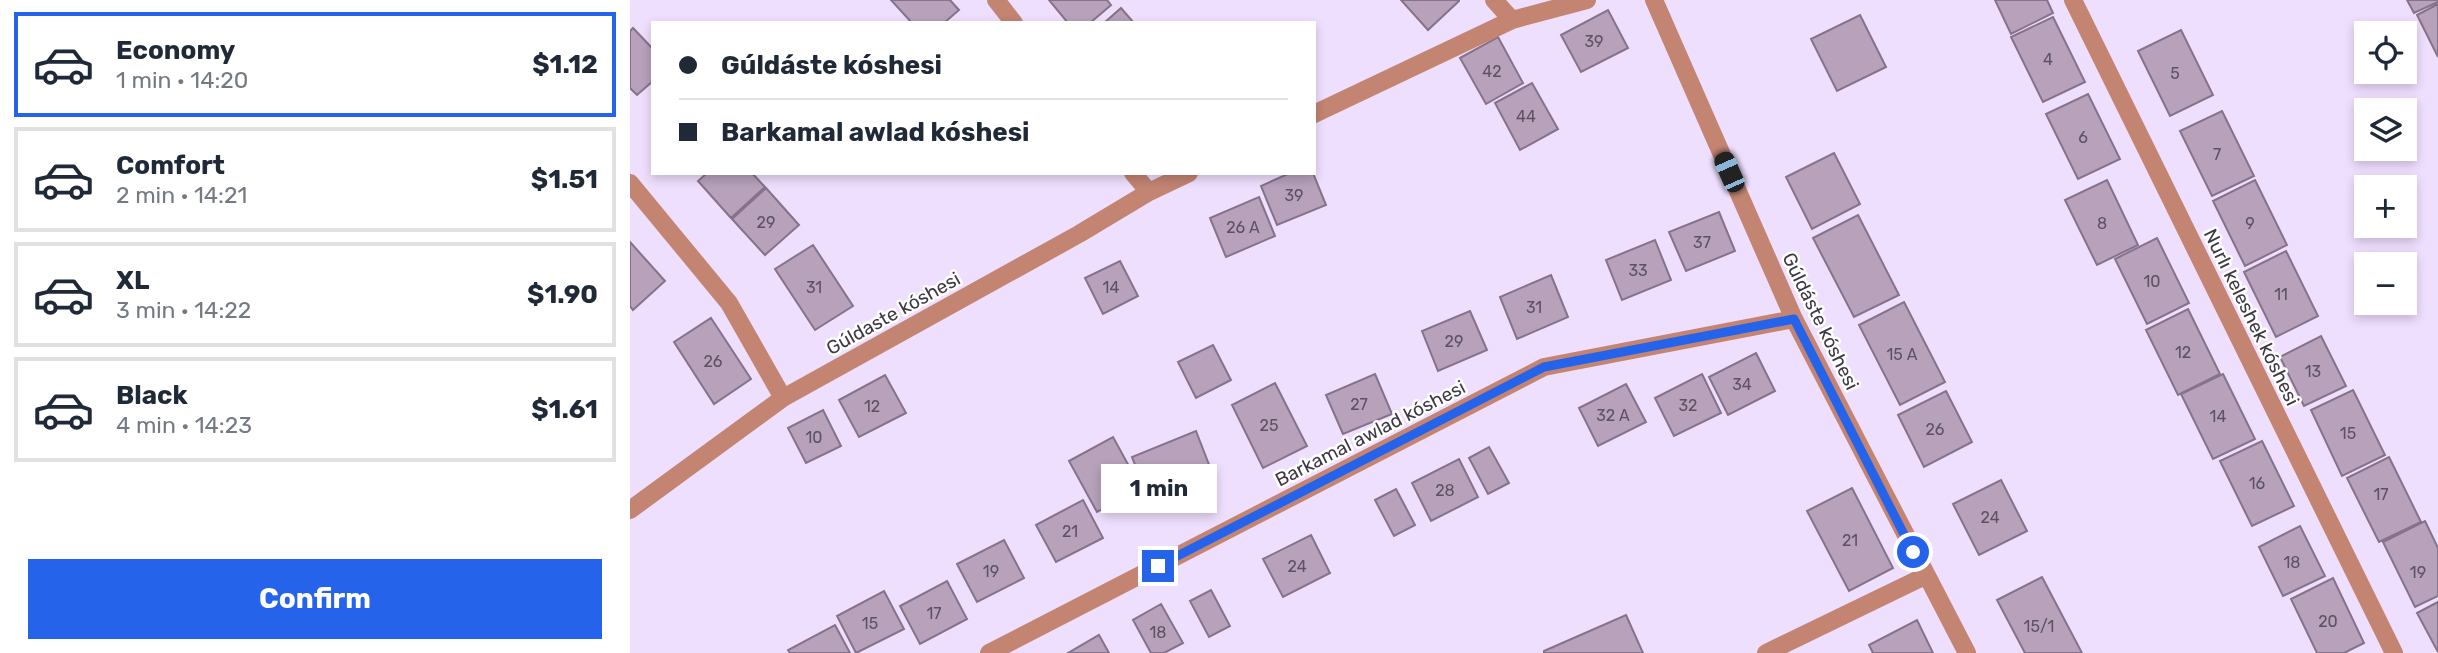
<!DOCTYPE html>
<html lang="en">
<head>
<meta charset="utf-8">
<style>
	:root { --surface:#fff; --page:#f6f6f7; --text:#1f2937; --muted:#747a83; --line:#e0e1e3; --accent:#2563eb }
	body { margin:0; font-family:Rubik,sans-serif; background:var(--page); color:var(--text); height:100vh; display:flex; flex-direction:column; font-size:26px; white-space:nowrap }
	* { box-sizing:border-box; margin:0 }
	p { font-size:23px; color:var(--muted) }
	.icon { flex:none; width:38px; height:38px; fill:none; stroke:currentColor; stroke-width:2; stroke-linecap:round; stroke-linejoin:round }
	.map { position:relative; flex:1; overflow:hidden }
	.details { display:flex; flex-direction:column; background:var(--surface); width:630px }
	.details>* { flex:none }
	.top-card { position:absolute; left:21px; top:21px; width:665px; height:154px; border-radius:0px; box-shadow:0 4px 10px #0003; display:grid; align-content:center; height:154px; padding:0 28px; background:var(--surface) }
	.controls { position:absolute; left:1724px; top:21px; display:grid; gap:14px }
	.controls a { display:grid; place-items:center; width:63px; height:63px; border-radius:0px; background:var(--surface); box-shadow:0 4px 10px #0003; font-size:35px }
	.end { position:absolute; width:32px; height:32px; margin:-16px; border:9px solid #2563eb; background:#fff; box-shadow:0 0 0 4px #fff }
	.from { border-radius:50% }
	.bubble { position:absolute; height:49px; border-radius:0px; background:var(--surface); box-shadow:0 4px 10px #0003; font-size:23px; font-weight:700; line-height:49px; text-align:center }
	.car { position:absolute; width:21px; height:42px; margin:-21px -10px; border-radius:9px; box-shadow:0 0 5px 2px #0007; background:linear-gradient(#222 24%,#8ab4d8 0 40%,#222 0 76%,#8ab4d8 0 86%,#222 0) }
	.top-card b { display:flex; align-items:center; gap:24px; height:66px; font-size:26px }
	.top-card b+b { border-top:2px solid var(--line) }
	.top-card i { width:18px; height:18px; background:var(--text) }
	ul { padding:12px 0 0; list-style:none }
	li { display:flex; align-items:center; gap:21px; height:105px; margin:0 14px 10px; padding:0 14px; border:4px solid var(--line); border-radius:0px }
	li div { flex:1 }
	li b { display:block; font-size:26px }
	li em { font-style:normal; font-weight:700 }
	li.selected { border-color:var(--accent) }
	li>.icon { width:63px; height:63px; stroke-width:1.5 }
	.action { display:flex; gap:14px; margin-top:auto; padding:14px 28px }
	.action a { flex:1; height:80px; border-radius:0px; background:var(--accent); color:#fff; font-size:28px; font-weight:700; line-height:80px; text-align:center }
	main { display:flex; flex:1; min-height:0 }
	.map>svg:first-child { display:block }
	.building { fill:#b7a1bb; stroke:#86728b; stroke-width:2 }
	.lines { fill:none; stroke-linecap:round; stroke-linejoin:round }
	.minor { stroke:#c38472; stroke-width:18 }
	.route { stroke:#2563eb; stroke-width:9 }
	.labels { text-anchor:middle; stroke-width:5; stroke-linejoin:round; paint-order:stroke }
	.number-label { font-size:16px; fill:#5c5262 }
	.street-label { font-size:19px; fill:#3e3844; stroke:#fff }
</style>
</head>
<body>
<main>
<section class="details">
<ul>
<li class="selected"><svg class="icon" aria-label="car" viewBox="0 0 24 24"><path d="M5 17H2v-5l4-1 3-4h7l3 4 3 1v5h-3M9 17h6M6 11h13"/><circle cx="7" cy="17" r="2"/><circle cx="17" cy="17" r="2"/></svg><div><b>Economy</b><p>1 min · 14:20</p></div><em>$1.12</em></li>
<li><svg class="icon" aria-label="car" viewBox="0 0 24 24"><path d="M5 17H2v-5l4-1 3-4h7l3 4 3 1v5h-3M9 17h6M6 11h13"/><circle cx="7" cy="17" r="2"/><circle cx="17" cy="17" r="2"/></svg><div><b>Comfort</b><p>2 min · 14:21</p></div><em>$1.51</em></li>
<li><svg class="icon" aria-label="car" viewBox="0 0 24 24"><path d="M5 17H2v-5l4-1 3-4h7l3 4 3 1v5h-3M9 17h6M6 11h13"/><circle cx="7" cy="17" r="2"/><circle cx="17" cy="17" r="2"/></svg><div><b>XL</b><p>3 min · 14:22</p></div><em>$1.90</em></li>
<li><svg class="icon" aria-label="car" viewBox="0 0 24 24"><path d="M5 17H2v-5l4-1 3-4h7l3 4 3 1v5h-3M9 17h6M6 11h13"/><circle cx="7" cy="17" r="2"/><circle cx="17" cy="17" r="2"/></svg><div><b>Black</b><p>4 min · 14:23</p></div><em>$1.61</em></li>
</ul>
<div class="action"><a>Confirm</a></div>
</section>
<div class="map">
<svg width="1808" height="653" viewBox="0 0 1808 653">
	<rect width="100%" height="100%" fill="#efdffe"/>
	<!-- building -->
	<path class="building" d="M261,0h59l9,10 -15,13h-32z
		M419,0h58l4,5 -21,18h-22z
		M771,0h58v1l-31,29z
		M1365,0h52l6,13 -42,21z
		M1777,0h31v2l-24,11z
		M1808,4v53l-21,-42z
		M491,8l13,15h-30z
		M978,10l20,38 -47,24 -20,-37z
		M1230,15l26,52 -49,24 -26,-52z
		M1423,17l32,65 -42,20 -32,-65z
		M3,28l20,21v32l-16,14 -7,-7v-57z
		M1551,30l32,65 -43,21 -32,-65z
		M868,37l25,46 -37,21 -26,-46z
		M902,83l26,46 -38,21 -25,-47z
		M1458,94l32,65 -42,20 -32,-65z
		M1592,111l32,65 -42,20 -32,-65z
		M1204,153l26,51 -48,25 -26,-52z
		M77,173h45l13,14 -34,31 -33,-37z
		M660,173h23l13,32 -49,20 -16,-39z
		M1477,180l31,65 -41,20 -32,-65z
		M1625,180l32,65 -42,21 -32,-65z
		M136,188l33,37 -34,30 -33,-36z
		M629,197l16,39 -49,21 -16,-39z
		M1089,212l16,39 -49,20 -17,-39z
		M1228,215l41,80 -45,22 -41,-79z
		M1527,238l32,65 -42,21 -32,-65z
		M1025,240l16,40 -49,20 -16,-40z
		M0,242l35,39 -32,29 -3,-4z
		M183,245l40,61 -38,24 -40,-61z
		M1656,251l32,65 -42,21 -32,-65z
		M490,261l18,35 -35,18 -18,-36z
		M921,275l17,42 -51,22 -17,-42z
		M1274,302l41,80 -45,23 -41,-80z
		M1558,309l32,65 -42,21 -32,-65z
		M840,311l17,39 -49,21 -16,-40z
		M81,318l40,61 -37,25 -40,-62z
		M1691,336l25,50 -42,20 -24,-49z
		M583,345l18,35 -35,18 -18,-36z
		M1126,353l19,38 -47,24 -19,-38z
		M745,374l17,40 -49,20 -17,-39z
		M1072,374l19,39 -47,23 -19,-38z
		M1593,374l32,65 -42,20 -32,-65z
		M255,375l21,38 -47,24 -20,-37z
		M645,383l32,63 -44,22 -31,-63z
		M996,384l20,38 -48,24 -19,-38z
		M1723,390l32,65 -43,21 -31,-66z
		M1316,391l26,51 -48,25 -26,-52z
		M193,410l18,36 -35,17 -18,-35z
		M566,431l17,44 -64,25 -17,-43z
		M483,437l28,51 -44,24 -28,-51z
		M1632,441l32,65 -42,20 -32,-65z
		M859,447l20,36 -21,11 -19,-36z
		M1759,457l32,65 -42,20 -32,-64z
		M829,459l19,38 -47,24 -19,-38z
		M1371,480l26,51 -48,24 -26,-51z
		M1222,488l41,80 -44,23 -42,-80z
		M766,489l19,36 -21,11 -19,-36z
		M453,500l20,38 -47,24 -20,-37z
		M1795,521l13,27v48l-23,11 -32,-65z
		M1670,526l25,50 -42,20 -24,-49z
		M681,535l19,38 -47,24 -20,-38z
		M374,540l20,38 -47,24 -20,-38z
		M1412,577l40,76h-57l-28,-53z
		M1703,578l31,65 -20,10h-27l-26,-54z
		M317,581l20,38 -47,25 -20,-38z
		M581,590l19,36 -21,11 -19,-36z
		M254,591l20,38 -48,24 -19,-37z
		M1808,602v50l-21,-39z
		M531,604l22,39 -19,10h-13l-18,-33z
		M996,615l17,38h-99v-2z
		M1287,620l16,33h-60l-4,-8z
		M205,625l15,28h-60l-2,-3z
		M469,635l10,18h-41z"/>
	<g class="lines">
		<!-- minor -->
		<path class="minor" d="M366,0l18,23
			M864,0l18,20
			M1024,0l140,319 173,334
			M1443,0l321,653
			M684,114l198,-94 75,-20
			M503,173l16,19
			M0,183l99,120 54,95
			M0,510l153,-112 296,-164 70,-42 40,-19
			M359,653l555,-286 250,-48
			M1136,653l159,-77"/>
	</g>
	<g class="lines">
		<!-- route -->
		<path class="route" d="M528,566l386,-199 250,-48 119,233"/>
	</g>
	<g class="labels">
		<!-- number labels -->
		<g class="number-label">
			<text x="964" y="47">39</text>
			<text x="1418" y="65">4</text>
			<text x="862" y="77">42</text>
			<text x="1545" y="79">5</text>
			<text x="896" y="122">44</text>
			<text x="1453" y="143">6</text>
			<text x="1587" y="160">7</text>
			<text x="664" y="201">39</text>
			<text x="136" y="228">29</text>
			<text x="1472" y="229">8</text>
			<text x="1620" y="229">9</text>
			<text x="613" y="233">26 А</text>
			<text x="1072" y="248">37</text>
			<text x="1008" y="276">33</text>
			<text x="1522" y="287">10</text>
			<text x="184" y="293">31</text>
			<text x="481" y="293">14</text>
			<text x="1651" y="300">11</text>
			<text x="904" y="313">31</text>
			<text x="824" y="347">29</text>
			<text x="1553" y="358">12</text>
			<text x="1272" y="360">15 А</text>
			<text x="83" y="367">26</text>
			<text x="1683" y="377">13</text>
			<text x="1112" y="390">34</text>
			<text x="729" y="410">27</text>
			<text x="1058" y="411">32</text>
			<text x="242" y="412">12</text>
			<text x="983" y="421">32 А</text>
			<text x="1588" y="422">14</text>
			<text x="639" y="431">25</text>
			<text x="1305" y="435">26</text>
			<text x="1718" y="439">15</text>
			<text x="184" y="443">10</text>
			<text x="1627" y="489">16</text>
			<text x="815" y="496">28</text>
			<text x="1751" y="500">17</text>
			<text x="1360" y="523">24</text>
			<text x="440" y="537">21</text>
			<text x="1220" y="546">21</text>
			<text x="1662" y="568">18</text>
			<text x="667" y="572">24</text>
			<text x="361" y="577">19</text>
			<text x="1788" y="578">19</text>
			<text x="304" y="619">17</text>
			<text x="1698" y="627">20</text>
			<text x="240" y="629">15</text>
			<text x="1409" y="632">15/1</text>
			<text x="528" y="638">18</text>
		</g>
		<!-- street labels -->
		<g class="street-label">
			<text transform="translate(263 313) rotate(-29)" y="7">Gúldaste kóshesi</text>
			<text transform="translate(1622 317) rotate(64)" y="7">Nurlı keleshek kóshesi</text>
			<text transform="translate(1191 321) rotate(64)" y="7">Gúldáste kóshesi</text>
			<text transform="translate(740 433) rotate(-27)" y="7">Barkamal awlad kóshesi</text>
		</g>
	</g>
</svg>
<div class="controls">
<a><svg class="icon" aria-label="locate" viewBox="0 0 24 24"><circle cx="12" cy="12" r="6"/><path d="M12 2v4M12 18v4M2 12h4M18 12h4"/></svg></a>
<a><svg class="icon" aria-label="layers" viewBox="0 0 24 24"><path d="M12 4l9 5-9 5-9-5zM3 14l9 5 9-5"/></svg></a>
<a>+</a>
<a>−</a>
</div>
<i class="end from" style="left:1283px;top:552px"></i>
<i class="end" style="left:528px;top:566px"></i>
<div class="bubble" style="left:471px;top:464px;width:116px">1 min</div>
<i class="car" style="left:1099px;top:172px;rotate:336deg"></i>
<div class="top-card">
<b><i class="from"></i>Gúldáste kóshesi</b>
<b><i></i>Barkamal awlad kóshesi</b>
</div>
</div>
</main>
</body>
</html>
